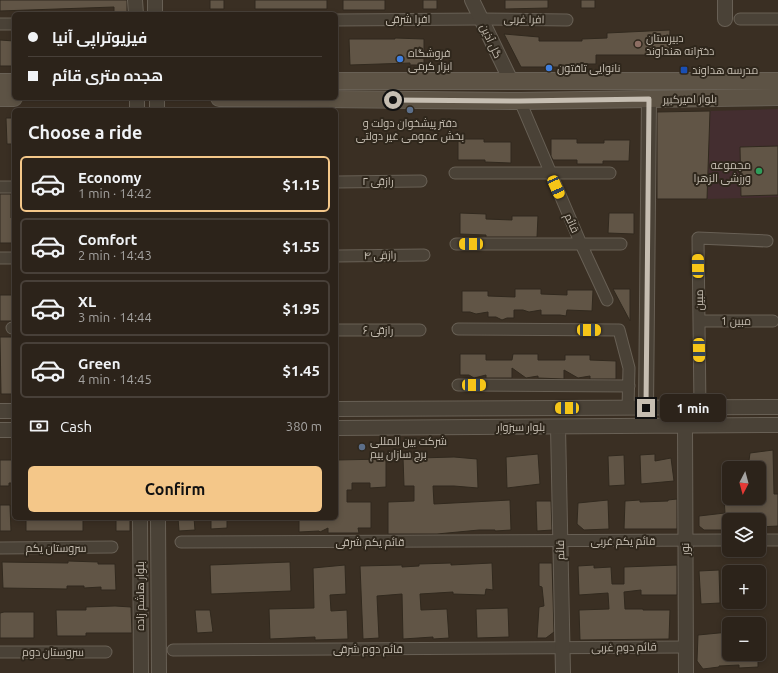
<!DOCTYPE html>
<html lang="en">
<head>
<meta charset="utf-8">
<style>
	:root { --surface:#2c231a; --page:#382f27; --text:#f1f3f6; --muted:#a6a4a2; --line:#484039; --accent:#f4c789 }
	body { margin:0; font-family:Ubuntu,Cairo,sans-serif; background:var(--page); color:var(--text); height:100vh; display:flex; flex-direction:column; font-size:15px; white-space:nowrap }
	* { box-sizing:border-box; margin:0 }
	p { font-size:13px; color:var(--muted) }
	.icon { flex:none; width:22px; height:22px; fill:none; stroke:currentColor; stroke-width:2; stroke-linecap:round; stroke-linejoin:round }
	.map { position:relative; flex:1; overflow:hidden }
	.panel { position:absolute; left:12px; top:108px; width:326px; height:412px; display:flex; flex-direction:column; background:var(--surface); border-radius:6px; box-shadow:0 2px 6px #0003,0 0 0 1px var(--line) }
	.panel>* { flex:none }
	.top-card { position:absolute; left:12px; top:12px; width:326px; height:88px; border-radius:6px; box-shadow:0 2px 6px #0003,0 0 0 1px var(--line); display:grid; align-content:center; height:88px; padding:0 16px; background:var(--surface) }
	.needle { width:26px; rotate:186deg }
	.tools { position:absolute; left:722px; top:461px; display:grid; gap:8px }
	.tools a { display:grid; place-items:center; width:44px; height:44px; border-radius:6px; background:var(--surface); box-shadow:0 2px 6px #0003,0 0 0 1px var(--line); font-size:20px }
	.end { position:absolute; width:18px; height:18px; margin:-9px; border:5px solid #c6beb2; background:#111; box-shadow:0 0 0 2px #111 }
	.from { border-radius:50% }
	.bubble { position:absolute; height:28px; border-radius:6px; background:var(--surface); box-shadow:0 2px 6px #0003,0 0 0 1px var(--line); font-size:13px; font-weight:700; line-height:28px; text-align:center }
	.car { position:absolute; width:12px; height:24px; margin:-12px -6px; border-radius:5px; box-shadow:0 0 3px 1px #0007; background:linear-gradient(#f5c518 24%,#345 0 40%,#f5c518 0 76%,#345 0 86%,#f5c518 0) }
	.top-card b { display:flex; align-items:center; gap:14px; height:38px; font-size:15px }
	.top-card b+b { border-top:1px solid var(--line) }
	.top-card i { width:10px; height:10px; background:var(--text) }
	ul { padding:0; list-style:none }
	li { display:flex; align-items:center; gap:12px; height:56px; margin:0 8px 6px; padding:0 8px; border:2px solid var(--line); border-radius:6px }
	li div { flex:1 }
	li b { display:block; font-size:15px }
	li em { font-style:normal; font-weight:700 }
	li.active { border-color:var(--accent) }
	li>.icon { width:36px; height:36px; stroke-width:1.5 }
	h2 { padding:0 16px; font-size:18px; line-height:48px }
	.pay { display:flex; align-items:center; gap:10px; height:44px; padding:0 16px; font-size:15px }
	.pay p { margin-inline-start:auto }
	.action { display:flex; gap:8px; margin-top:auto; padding:8px 16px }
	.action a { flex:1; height:46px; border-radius:6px; background:var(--accent); color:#111; font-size:16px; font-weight:700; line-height:46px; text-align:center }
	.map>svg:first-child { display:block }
	.green { fill:#442e30 }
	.building { fill:#615546; stroke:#31291e }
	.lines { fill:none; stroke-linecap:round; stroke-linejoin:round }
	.minor-casing { stroke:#686055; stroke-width:13 }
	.tertiary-casing { stroke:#686055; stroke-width:16 }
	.secondary-casing { stroke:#686055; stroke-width:18 }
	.minor { stroke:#4a4237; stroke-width:11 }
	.tertiary { stroke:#4a4237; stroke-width:14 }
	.secondary { stroke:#5d5345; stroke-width:16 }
	.route { stroke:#c6beb2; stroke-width:5 }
	.education-dot { fill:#8d6e63; stroke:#2f271c; stroke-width:1.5 }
	.shop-dot { fill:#3f7fe0; stroke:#2f271c; stroke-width:1.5 }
	.transit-dot { fill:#1a4fb4; stroke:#2f271c; stroke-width:1.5 }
	.service-dot { fill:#5c6f8a; stroke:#2f271c; stroke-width:1.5 }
	.leisure-dot { fill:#2e9e5b; stroke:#2f271c; stroke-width:1.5 }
	.labels { text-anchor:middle; stroke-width:4; stroke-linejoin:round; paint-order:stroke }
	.street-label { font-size:11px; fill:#c6beb2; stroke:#2f271c }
	.poi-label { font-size:11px; fill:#c6beb2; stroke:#2f271c; text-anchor:start }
</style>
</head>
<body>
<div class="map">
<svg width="778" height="673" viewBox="0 0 778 673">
	<rect width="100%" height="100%" fill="#3a2f23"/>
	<!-- green -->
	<path class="green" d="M778,109v88l-71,2 3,-88z"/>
	<!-- building -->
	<path class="building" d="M0,0h127v13h-13v-6l-114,4z
		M210,0h14v9h-14z
		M255,0h72v9h-72z
		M343,0h42v10h-42z
		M423,0h14v9h-14z
		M505,0h43v8l-43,1z
		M581,0h14v8h-14z
		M670,30l-1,25h-73v9h-17v2l-16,1h-42l-17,-33 35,3v4h43v-2l25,-1v-5z
		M395,38l29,1v26h-14v-2l-60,2 -1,-26h46z
		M0,40l14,1v25h-14z
		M710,111l-3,88h-50v-87z
		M6,118h8v26h-7z
		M458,139h26v3h27v21l-26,-1v-2h-27z
		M551,139h26v4h27v-3h26l-1,21h-26v3h-26v-4h-24l-2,-4z
		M778,146v49l-37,1 -1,-49z
		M0,194h11v24h3v25h-14z
		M460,213l26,1v5l26,1v-4h26l-1,21h-51v-2l-26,-1z
		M609,213h25v21l-26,-1z
		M515,289h26v5l26,1v-5h26l-1,21 -25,-1 -1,6 -6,-1h-19v-5l-12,2 -6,-2h-9v8h-7l-5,2 -6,-3h-8v-5l-12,2 -6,-2h-8v-21h26v5l27,1z
		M613,289h17v32z
		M0,295h14v26h-14z
		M0,337h14v57h-13z
		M460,354h26v6h26l1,-6h25v6h27v-5h25v5l26,1v18h-26v-3l-12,2 -14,-8v9l-26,-1v-2l-12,2 -14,-10v10h-26v-3l-12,3 -5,-3h-9z
		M773,450l1,44h4v32l-19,1v-7h-30v7h-4v3h-21l-5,-4v-10l26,-3 -1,-15h35v-30h-11l2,-15z
		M538,454l2,30 -33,4 -1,-31z
		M655,454v7l16,-3 3,23 -33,3 -1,-29z
		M624,455l1,30 -16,1 -1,-30z
		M419,456v2l35,-1 23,2 1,29 -24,-2h-21l1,18 76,-4 1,30 -16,1v-1h-16l-42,4h-49v-32l26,-1v-15h-10l-1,-29z
		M386,459v28l-16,1v-5h-18v7h-5v12h24v26h-13l1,5h-31v-5l-8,4 -1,-1 -20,1v-14h37v-58z
		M0,460h14v23h-5v3h-9z
		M677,499v30h-53l1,-28 15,-1v2l28,-1v-1z
		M608,500l1,29 -25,1 -7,-6 1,-21z
		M536,501h15l1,29 -15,1z
		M0,505h10l1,26h-11z
		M26,518h57v13h-57z
		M116,518h14v13h-14z
		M178,518h16l1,12 -16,1z
		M211,518h16v10l-16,1z
		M68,561l30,1v2h17l1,26h-15v-3l-17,1v-2h-17v3l-64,-1 -1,-26 66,1z
		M290,562l1,29 -80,3 -1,-29z
		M451,563v2l41,-2 1,27 -7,-1 -1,6 -32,-1v-2l-33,2 1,16 26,-1 2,29 -16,1v-2l-30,2 -1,-45 -25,2 2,42 -16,1 -3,-73 42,-1v2l17,-1v-2z
		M539,563h13l2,69 -8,6h-9l2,-31 5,-1 -2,-19 -3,-1z
		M345,565l1,29 -16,1 1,16 16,-1 1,29 -33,1v-3l-45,2 -1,-30 45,-1 -1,-40z
		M594,565v3l17,-1 1,17h12v-17l53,-2v30h-36v-5l-17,2 1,17h18v1h27l-1,29 -89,1 -1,-30 30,-1 -1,-16 -29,2 -1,-29z
		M719,570l1,33 -19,1 -2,-33z
		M115,606l16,1 1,26h-46v3h-29l-1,-26h30v-3z
		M508,608l1,29 -32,1 -1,-29z
		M195,610h15l3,22 -16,1z
		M4,612h30v26h-34v-25z
		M729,632v22h29v13l-19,1v-3l-20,1v1l-16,2 -6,-8 1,-26z"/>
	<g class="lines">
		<defs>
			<path id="minor" d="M740,19h38
				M336,20l145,-1 86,1
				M0,24h14
				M520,101l61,143 26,56
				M455,173h155
				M336,182l85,-1
				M0,187h14
				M456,244h165
				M336,256l88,-1
				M0,258h11
				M699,321h74
				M12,328h2
				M458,329l161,1 10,38 -1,40
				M336,330h84
				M458,385l171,1
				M700,408l-2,-170 69,3
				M759,540h19
				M181,542l548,-2
				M0,548l112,-1
				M173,650l512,-3
				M0,652h106"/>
			<path id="tertiary" d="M135,0l1,14
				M155,0v14
				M472,0l39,81
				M725,0v19
				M137,98v12
				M157,98v12
				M646,408l3,-309
				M336,409l442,-2
				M0,411h14
				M685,426l1,247
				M558,427l5,246
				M336,428l442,-3
				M0,430h14
				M140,518l1,155
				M158,518l1,155"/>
			<path id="secondary" d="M336,81h442
				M0,82h14
				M0,98h14
				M219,98l301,3 258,-4"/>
		</defs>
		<!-- minor casing -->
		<use href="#minor" class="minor-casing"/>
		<!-- tertiary casing -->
		<use href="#tertiary" class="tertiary-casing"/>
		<!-- secondary casing -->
		<use href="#secondary" class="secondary-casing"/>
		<!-- minor -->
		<use href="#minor" class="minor"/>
		<!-- tertiary -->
		<use href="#tertiary" class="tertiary"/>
		<!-- secondary -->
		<use href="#secondary" class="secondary"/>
	</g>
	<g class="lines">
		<!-- route -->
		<path class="route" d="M393,100l127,1 129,-2 -3,309"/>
	</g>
	<!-- markers -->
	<circle class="education-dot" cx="638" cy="44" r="4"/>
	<g class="shop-dot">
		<circle cx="400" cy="59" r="4"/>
		<circle cx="549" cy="68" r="4"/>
	</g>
	<rect class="transit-dot" x="680" y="66" width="8" height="8" rx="2"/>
	<g class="service-dot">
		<circle cx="410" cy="110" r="4"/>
		<circle cx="362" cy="447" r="4"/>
	</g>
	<circle class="leisure-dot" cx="759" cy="171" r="4"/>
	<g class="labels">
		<!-- street labels -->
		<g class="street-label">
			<text x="408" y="23">افرا شرقی</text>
			<text transform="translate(524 19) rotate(1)" y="4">افرا غربی</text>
			<text transform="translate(491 41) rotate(65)" y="4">گل آذین</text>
			<text transform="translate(690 99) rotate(-1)" y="4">بلوار امیرکبیر</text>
			<text x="378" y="185">رازقی ۲</text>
			<text transform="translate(572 223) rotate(66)" y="4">قائم</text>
			<text transform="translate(380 255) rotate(-1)" y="4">رازقی ۴</text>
			<text transform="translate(699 300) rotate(-91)" y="4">مبین</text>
			<text x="736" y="325">مبین 1</text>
			<text x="378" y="334">رازقی ۶</text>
			<text x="521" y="431">بلوار سبزوار</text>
			<text x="623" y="545">قائم یکم غربی</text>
			<text x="370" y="546">قائم یکم شرقی</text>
			<text x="56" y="552">سروستان یکم</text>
			<text transform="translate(685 549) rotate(-90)" y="4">نور</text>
			<text transform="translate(560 550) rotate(-91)" y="4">قائم</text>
			<text transform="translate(140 596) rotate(-90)" y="4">بلوار هاشم زاده</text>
			<text transform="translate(624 647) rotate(-1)" y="4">قائم دوم غربی</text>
			<text x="368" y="653">قائم دوم شرقی</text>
			<text x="53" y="656">سروستان دوم</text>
		</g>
		<!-- poi labels -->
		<g class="poi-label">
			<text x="646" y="42">دبیرستان<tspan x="646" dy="13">دخترانه هنداوند</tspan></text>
			<text x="408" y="57">فروشگاه<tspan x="408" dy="13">ابزار کرمی</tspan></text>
			<text x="557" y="72">نانوایی تافتون</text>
			<text x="692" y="74">مدرسه هداوند</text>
			<text x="410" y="127" text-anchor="middle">دفتر پیشخوان دولت و<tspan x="410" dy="13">بخش عمومی غیر دولتی</tspan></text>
			<text x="751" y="169" text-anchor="end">مجموعه<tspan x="751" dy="13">ورزشی الزهرا</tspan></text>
			<text x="370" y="445">شرکت بین المللی<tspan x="370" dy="13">برج سازان بیم</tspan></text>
		</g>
	</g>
</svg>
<div class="tools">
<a><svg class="needle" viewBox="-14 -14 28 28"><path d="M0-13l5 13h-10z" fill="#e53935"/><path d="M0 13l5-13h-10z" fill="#a6a4a2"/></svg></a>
<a><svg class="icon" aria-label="layers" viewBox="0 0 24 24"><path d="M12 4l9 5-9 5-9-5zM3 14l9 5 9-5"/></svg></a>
<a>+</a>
<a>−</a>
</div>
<i class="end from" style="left:393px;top:100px"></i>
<i class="end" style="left:646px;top:408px"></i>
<div class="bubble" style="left:660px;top:394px;width:66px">1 min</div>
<i class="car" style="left:556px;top:187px;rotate:156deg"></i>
<i class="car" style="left:471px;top:244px;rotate:270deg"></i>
<i class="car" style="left:698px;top:266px;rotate:359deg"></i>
<i class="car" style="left:589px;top:330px;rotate:91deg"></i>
<i class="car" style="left:699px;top:350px;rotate:179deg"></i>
<i class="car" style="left:474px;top:385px;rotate:90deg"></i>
<i class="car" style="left:567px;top:408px;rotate:270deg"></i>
<div class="top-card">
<b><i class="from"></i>فیزیوتراپی آنیا</b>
<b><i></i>هجده متری قائم</b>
</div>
<section class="panel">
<h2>Choose a ride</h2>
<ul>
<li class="active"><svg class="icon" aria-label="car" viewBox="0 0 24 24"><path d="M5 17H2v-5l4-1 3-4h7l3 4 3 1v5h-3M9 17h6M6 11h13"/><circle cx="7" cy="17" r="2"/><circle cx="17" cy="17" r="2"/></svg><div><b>Economy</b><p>1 min · 14:42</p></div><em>$1.15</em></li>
<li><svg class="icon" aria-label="car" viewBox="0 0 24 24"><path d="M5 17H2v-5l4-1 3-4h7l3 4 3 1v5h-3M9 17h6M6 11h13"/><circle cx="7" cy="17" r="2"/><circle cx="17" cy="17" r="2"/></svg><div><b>Comfort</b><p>2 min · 14:43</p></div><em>$1.55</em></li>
<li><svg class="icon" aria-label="car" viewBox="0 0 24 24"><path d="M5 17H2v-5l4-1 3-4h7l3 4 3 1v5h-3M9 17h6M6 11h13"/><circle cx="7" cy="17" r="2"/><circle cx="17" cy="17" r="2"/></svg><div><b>XL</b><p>3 min · 14:44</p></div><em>$1.95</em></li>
<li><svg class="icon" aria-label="car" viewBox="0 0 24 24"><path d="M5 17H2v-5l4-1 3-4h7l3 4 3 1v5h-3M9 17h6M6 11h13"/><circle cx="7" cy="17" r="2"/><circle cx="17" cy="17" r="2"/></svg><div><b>Green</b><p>4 min · 14:45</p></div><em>$1.45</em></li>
</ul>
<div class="pay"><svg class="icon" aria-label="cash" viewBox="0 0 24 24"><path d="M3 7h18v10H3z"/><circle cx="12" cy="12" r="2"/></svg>Cash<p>380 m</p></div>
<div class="action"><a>Confirm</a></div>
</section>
</div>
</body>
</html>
